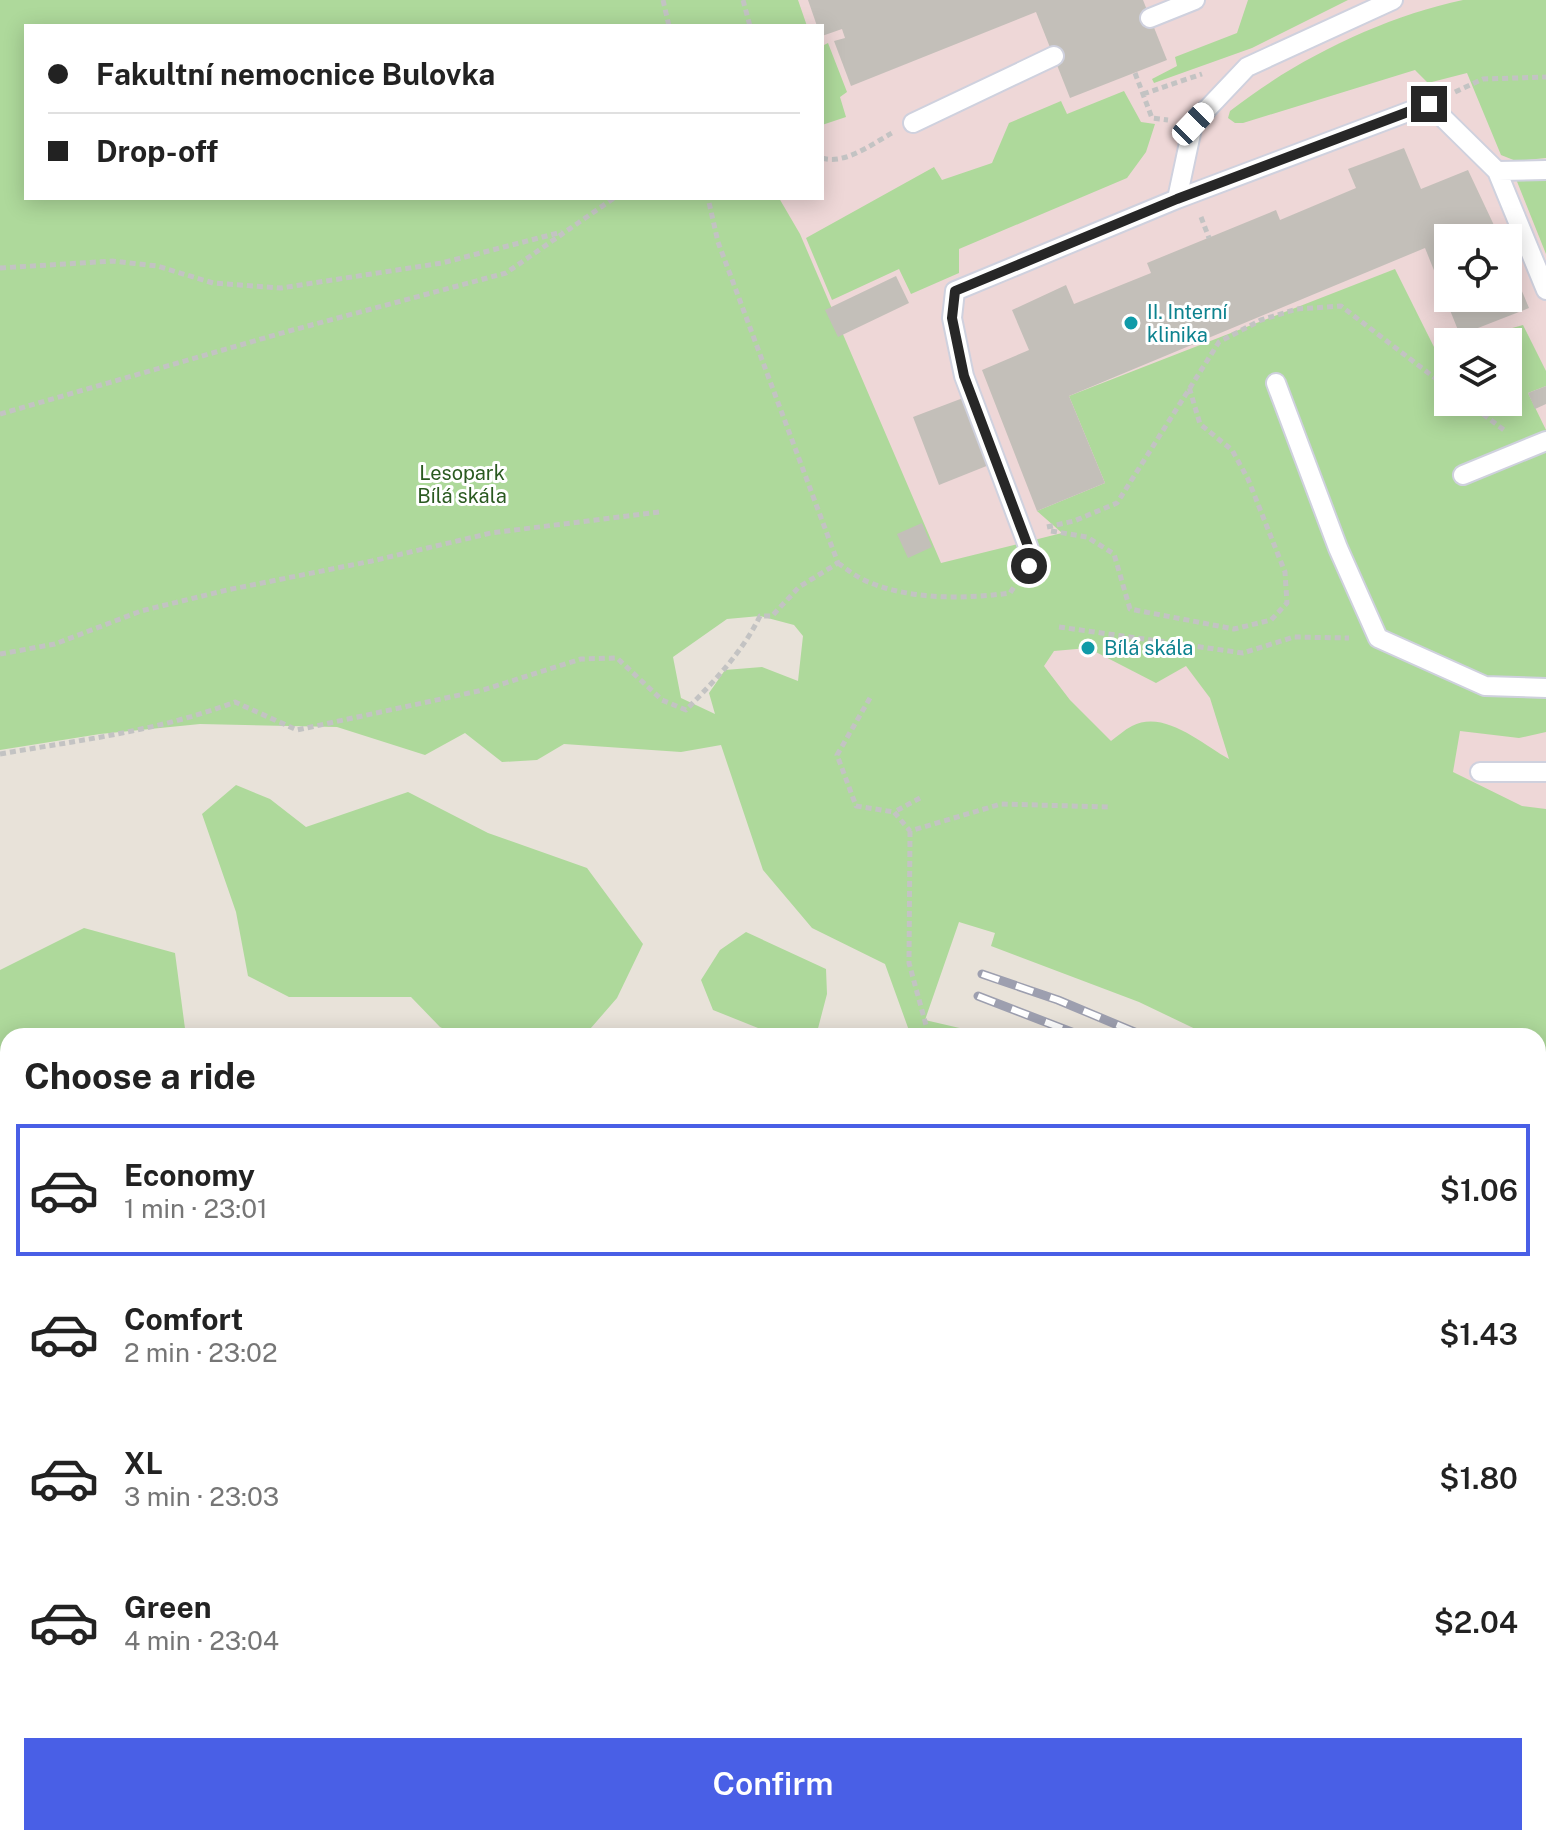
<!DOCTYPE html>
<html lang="en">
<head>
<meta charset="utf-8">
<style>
	:root { --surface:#fff; --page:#f6f6f6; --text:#222; --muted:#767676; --line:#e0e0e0; --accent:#495fe6 }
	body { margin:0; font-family:"Public Sans",sans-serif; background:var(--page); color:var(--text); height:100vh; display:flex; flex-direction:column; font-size:30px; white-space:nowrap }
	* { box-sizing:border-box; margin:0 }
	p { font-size:26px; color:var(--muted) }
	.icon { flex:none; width:44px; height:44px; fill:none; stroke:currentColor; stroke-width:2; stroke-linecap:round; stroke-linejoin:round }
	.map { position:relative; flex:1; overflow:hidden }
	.side { position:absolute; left:0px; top:1028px; width:1546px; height:818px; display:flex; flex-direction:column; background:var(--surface); border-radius:24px 24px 0 0; box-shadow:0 4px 20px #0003 }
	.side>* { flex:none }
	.banner { position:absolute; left:24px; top:24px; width:800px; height:176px; border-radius:0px; box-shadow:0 4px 20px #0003; display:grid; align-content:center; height:176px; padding:0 24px; background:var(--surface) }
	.fabs { position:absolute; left:1434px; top:224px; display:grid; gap:16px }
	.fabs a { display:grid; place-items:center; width:88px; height:88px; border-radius:0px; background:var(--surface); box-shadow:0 4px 20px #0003; font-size:40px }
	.end { position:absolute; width:36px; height:36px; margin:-18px; border:10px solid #272727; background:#fff; box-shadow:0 0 0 4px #fff }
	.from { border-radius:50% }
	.car { position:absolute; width:24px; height:48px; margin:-24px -12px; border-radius:10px; box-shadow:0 0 6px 2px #0007; background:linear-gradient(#fff 24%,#345 0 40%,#fff 0 76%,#345 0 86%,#fff 0) }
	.banner b { display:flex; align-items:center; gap:28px; height:76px; font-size:30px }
	.banner b+b { border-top:2px solid var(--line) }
	.banner i { width:20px; height:20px; background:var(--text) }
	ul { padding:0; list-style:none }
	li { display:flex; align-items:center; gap:24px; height:132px; margin:0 16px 12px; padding:0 8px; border:4px solid transparent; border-radius:0px }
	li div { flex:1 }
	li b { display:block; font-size:30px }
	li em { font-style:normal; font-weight:600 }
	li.current { border-color:var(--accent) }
	li>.icon { width:72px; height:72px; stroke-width:1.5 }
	h2 { padding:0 24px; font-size:36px; line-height:96px }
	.cta { display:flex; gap:16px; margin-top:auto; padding:16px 24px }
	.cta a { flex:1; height:92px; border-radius:0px; background:var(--accent); color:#fff; font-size:32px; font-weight:600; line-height:92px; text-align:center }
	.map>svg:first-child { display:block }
	.industrial { fill:#dcdae1 }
	.medical { fill:#eed7d7; fill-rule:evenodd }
	.green { fill:#aed99b; fill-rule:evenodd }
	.water { fill:#76c0e0 }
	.building { fill:#c3bfb9 }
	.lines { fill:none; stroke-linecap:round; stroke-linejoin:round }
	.service-casing { stroke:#cfd1de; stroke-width:22 }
	.primary-casing { stroke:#c3c3c3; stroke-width:48 }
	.path { stroke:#c3c3c3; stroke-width:5; stroke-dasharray:6 4; stroke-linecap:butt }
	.service { stroke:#fff; stroke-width:18 }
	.primary { stroke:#e0c966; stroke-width:44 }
	.rail-casing { stroke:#9d9faf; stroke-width:9 }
	.rail { stroke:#fff; stroke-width:6; stroke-dasharray:18; stroke-linecap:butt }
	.route { stroke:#272727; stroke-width:10 }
	.culture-dot { fill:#0f9aa8; stroke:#fff; stroke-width:3 }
	.labels { text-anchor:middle; stroke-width:6; stroke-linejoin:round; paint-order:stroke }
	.culture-label { font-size:20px; fill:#0d838f; stroke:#fff; text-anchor:start }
	.park-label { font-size:20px; fill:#2a5a20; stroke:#fff }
</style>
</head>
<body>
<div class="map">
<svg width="1546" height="1845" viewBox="0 0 1546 1845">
	<rect width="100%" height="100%" fill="#e8e2d9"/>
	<!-- industrial -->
	<path class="industrial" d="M92,1838h615l16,7h-622z"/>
	<!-- medical -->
	<path class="medical" d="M673,0h873v1188l-8,-152 -451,-86 -367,-752h102v-172h-143zM1448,238h60v60h-60zM1448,342h60v60h-60z"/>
	<!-- green -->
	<path class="green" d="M0,0h798l9,26h-781v172h753l21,36 141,329 121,-30 -25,-22 68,-28 -36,-87 326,-127 40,80 13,-3v56h60v-60h-46l61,-17 23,46v15l-18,7 18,37v302l-27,6 -59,-7 -7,41 69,34 24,3v415l-8,-6v-182h-328l-71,-34 -148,-56 4,-13 -36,-11 -34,98 69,16h-83l-26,-72 -73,-36 -49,-58 -42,-125 -40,7 -117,-8 -27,16 -35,2 -37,-29 -40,22 -88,-28 -137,-3 -100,10 -100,16zM760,616l34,9 9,11 -5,45 -36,-14 -37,3 -16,23 6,21 -34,-16 -8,-41 54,-38zM1088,648l68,35 30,-17 24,32 19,61c-27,-15 -65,-50 -97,-33 -8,4 -14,10 -21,15l-41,-41 -26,-34 10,-15z
		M1248,0h100l-96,48 -98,35 -2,-4 25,-13 -2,-9 62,-24z
		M1463,0h83v158l-30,3 -15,-6 -34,-82 -39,10 -13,-13 -172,53h-8l-7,-5 2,-7c65,-51 152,-94 233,-111z
		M828,43l19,49 -7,5 6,20 -24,8v-79z
		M1124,91l17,31 14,2 -9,28 -19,26 -168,71v24l-48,21 -12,-25 -67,31 -26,-62 128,-71 8,13 50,-17 17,-40 52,-22 6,13z
		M1516,179h30v75z
		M236,785l34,14 36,28 102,-35 80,41 99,35 56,76 -26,54 -33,38h-126l-18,-9 -29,-30h-122l-41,-21 -12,-64 -34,-98z
		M84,928l91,25 11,83h-178v303h-8v-369z
		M746,932l80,37 1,25 -11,42 -53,-6 -50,-20 -12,-30 19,-30z
		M1538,1312l8,6v176l-8,-3z
		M1538,1554l8,3v129l-8,-4z
		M354,1838h177l-2,7h-160z
		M594,1838h113l16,7h-132z"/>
	<!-- water -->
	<path class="water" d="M0,1443h8v395h84l9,7h-101z
		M1538,1682l8,4v159h-823l-16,-7h831z"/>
	<!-- building -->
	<path class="building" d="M808,0h335l24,60 -97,38 -34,-86 -185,74 -17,-45 11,-3 -3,-9 -20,7v-10h-5z
		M1404,148l17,41 47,-19 32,68h-52v60h60v-40l21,50 -69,27 -35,-87 -356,148 36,87 -68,28 -55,-141 47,-20 -17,-40 54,-25 8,19 77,-31 -4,-10 129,-53 4,10 76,-32 -8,-19z
		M896,276l13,27 -71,34 -13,-27z
		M1546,386v18l-11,5 -7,-16z
		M963,398l26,67 -50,20 -26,-68z
		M922,523l10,24 -24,11 -11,-24z
		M531,1838h63l-3,7h-62z"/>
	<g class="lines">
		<defs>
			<path id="service" d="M1150,18l45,-18
				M913,123l141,-67
				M1497,171l49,-1
				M1177,199l16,-75 54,-57 146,-67
				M1276,383l62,165 40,90 107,48 61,2
				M1463,475l83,-34
				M1029,566v-17l-65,-173 -12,-58 3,-27 222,-92 252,-95 68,67 49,119
				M1480,772h66
				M318,1838l19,7"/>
			<path id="primary" d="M0,1363h8
				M1538,1520l8,3"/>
		</defs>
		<!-- service casing -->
		<use href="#service" class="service-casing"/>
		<!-- primary casing -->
		<use href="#primary" class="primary-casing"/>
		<!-- path -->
		<path class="path" d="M663,0l6,26
			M743,0l7,26
			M1135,73l17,45 16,2
			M1455,92l28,-13 63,-2
			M1143,94l59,-20
			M822,158c23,7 50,-14 70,-25
			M1201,217l8,21
			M0,268l112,-7 45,5 56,17 68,5 161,-25 120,-31
			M1467,402l37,28
			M0,414l289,-83 217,-58 108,-75
			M1047,527l27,-6 43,-18 102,-161 42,-22 36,-11 44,-3 107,82
			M1051,531l36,6 27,17 16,55 104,20 37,-9 16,-17 -2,-31 -37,-93 -16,-29 -32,-26 -11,-37
			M838,563c10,7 21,16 33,20 43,17 94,16 139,10l4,-6
			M1059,627l184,26 51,-16 55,1
			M0,654l55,-10 86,-33 86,-21 145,-29 119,-28 168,-21
			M870,698l-33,57 19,51 38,6
			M0,754c80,-14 159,-23 235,-52l62,28 186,-40 98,-31 36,-1 45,42 24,10c28,-29 56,-57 74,-94h12l27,-29 39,-24 -120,-321 -10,-44
			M920,798l-26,14 16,19 91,-27 107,3
			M910,831l-1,132 20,73
			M0,1432h8
			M1538,1602l8,3
			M1538,1664l8,4
			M775,1838h5"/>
		<!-- service -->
		<use href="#service" class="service"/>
		<!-- primary -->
		<use href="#primary" class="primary"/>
		<defs>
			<path id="rail" d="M982,974l76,26 86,36
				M978,996l104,40
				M1538,1253l8,5
				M1538,1280l8,5
				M182,1838l11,7"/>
		</defs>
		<!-- rail casing -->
		<use href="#rail" class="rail-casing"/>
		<!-- rail -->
		<use href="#rail" class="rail"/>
	</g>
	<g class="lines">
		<!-- route -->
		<path class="route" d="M1029,566v-17l-65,-173 -12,-58 3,-27 222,-92 252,-95"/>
	</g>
	<!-- markers -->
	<g class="culture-dot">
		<circle cx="1131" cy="323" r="8"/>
		<circle cx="1088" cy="648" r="8"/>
	</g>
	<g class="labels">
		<!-- culture labels -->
		<g class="culture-label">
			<text x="1147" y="319">II. Interní<tspan x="1147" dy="23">klinika</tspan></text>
			<text x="1104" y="655">Bílá skála</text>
		</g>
		<!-- park labels -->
		<g class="park-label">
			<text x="462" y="480">Lesopark<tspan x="462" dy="23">Bílá skála</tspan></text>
		</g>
	</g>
</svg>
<div class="fabs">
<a><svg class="icon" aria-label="locate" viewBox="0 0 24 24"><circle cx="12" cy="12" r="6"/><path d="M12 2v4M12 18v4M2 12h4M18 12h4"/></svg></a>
<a><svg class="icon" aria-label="layers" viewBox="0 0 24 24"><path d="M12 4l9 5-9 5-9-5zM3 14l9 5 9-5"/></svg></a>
</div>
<i class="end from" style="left:1029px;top:566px"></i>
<i class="end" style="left:1429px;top:104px"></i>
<i class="car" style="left:1193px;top:124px;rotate:44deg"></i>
<div class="banner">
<b><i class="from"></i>Fakultní nemocnice Bulovka</b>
<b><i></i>Drop-off</b>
</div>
<section class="side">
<h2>Choose a ride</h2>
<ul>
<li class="current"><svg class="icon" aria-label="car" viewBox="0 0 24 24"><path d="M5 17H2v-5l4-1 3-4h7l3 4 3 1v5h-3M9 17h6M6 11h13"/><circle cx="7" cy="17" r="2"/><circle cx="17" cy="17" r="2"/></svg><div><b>Economy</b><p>1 min · 23:01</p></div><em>$1.06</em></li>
<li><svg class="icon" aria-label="car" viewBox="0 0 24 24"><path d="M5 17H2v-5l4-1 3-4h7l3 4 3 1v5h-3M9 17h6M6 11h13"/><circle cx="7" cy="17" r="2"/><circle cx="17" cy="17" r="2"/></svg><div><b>Comfort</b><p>2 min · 23:02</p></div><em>$1.43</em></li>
<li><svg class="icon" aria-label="car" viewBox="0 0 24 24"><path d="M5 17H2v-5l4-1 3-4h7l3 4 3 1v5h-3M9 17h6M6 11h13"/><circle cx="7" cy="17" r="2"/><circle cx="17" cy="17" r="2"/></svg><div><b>XL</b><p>3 min · 23:03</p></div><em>$1.80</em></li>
<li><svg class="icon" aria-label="car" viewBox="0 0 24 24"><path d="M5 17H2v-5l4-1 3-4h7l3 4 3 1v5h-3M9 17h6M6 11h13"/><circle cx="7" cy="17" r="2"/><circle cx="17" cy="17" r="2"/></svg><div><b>Green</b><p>4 min · 23:04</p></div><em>$2.04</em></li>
</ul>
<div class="cta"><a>Confirm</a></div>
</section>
</div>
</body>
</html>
